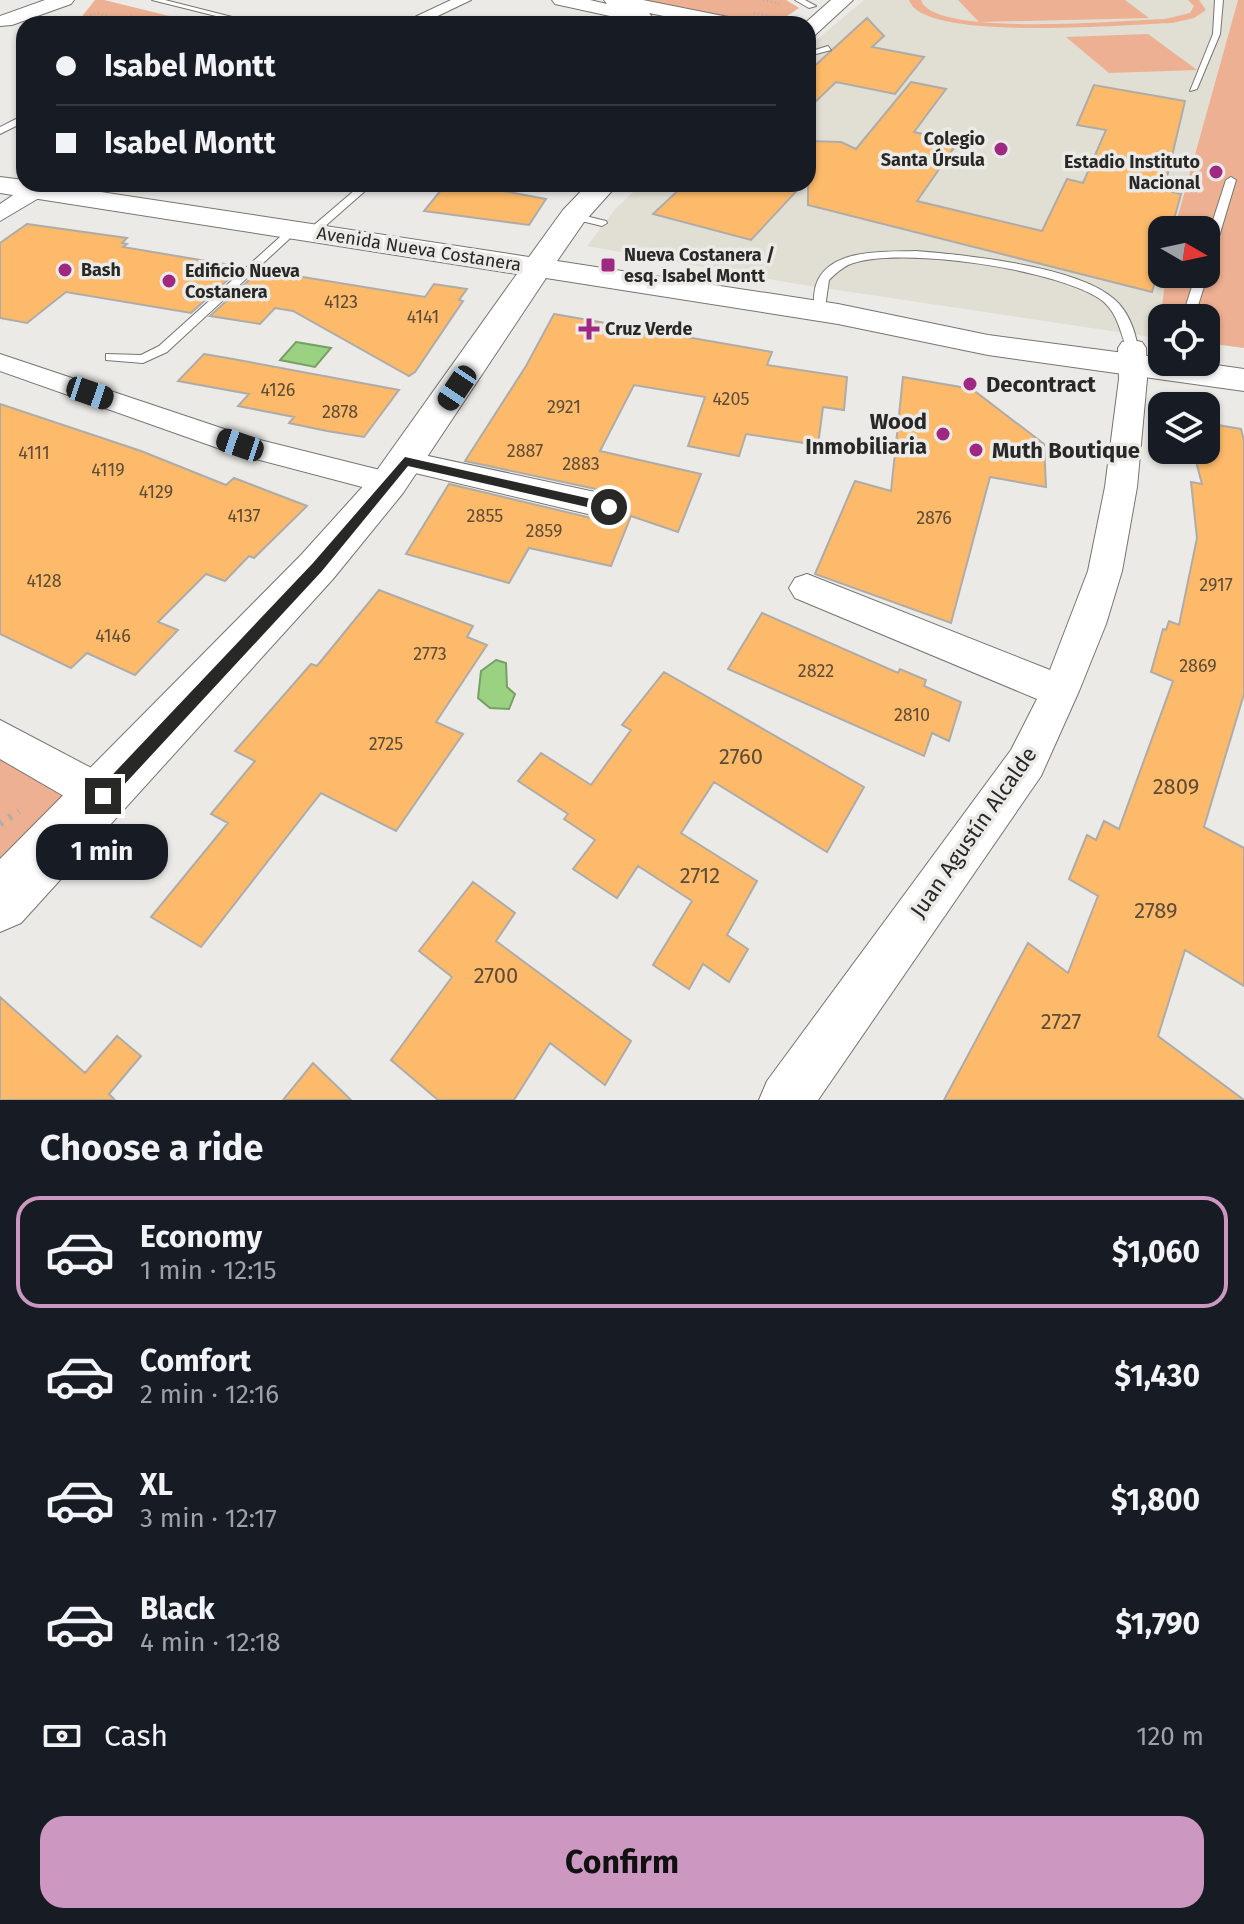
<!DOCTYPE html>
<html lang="en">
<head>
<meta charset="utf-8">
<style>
	:root { --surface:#171b24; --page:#242831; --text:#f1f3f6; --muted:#9ea1a6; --line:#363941; --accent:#cc98c1 }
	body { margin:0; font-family:"Fira Sans",sans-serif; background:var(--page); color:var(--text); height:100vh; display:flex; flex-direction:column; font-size:30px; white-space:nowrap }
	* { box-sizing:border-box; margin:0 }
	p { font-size:26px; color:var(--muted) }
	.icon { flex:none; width:44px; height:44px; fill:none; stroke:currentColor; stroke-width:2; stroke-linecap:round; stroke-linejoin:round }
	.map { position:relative; height:1100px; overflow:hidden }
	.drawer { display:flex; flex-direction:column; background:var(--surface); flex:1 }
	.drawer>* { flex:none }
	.banner { position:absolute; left:16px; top:16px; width:800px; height:176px; border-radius:24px; box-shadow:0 2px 6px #0004; display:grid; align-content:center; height:176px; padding:0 40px; background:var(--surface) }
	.needle { width:52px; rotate:99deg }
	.controls { position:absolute; left:1148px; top:216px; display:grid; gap:16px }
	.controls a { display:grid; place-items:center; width:72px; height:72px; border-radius:16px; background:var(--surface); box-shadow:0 2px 6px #0004; font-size:40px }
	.end { position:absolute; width:36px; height:36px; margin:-18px; border:10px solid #282827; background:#fff; box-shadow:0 0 0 4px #fff }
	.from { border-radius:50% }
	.bubble { position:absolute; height:56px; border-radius:24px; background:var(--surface); box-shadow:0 2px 6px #0004; font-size:26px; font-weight:700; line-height:56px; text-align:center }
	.car { position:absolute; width:24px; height:48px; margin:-24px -12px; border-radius:10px; box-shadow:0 0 6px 2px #0007; background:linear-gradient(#222 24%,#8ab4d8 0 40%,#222 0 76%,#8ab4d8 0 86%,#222 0) }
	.banner b { display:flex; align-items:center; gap:28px; height:76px; font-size:30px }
	.banner b+b { border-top:2px solid var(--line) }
	.banner i { width:20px; height:20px; background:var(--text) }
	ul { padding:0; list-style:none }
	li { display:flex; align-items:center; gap:24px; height:112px; margin:0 16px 12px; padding:0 24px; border:4px solid transparent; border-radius:24px }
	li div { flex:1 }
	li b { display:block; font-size:30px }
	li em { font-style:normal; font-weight:700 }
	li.selected { border-color:var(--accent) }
	li>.icon { width:72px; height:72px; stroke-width:1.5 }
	h2 { padding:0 40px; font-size:36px; line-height:96px }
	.pay { display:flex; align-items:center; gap:20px; height:88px; padding:0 40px; font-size:30px }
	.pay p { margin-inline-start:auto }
	.cta { display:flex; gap:16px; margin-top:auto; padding:16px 40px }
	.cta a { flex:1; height:92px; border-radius:24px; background:var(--accent); color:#111; font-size:32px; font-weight:700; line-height:92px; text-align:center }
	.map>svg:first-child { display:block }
	.built { fill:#e1ded3 }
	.green { fill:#edb092 }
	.water { fill:#9ad281; stroke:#789f66; stroke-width:2 }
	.building { fill:#fdba6a; stroke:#aeaca9; stroke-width:2 }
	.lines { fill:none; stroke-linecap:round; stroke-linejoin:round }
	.lane-casing { stroke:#777572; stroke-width:2 }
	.street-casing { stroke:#777572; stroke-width:2 }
	.secondary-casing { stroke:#777572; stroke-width:2 }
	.path-far1 { stroke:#afaeac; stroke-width:2; stroke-dasharray:1 3; stroke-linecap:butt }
	.path { stroke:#afaeac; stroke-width:7; stroke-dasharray:3 8; stroke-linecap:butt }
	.lane { fill:#fff; fill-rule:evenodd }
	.street { fill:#fff; fill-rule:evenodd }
	.secondary { fill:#fff; fill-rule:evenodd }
	.route { fill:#282827 }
	.poi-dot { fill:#9f2881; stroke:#ebeae7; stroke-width:3 }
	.labels { text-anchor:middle; stroke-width:7; stroke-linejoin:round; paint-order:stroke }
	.far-poi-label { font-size:18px; font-weight:bold; fill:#282827; stroke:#ebeae7; text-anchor:start }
	.far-street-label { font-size:18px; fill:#282827; stroke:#ebeae7 }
	.number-label { font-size:18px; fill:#5d4c38 }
	.poi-label { font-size:22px; font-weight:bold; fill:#282827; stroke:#ebeae7; text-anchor:start }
	.near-number-label { font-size:22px; fill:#5d4c38 }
	.street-label { font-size:22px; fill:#282827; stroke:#ebeae7 }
</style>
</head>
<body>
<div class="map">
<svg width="1244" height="1100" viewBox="0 0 1244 1100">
	<rect width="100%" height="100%" fill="#ebeae7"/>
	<!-- built -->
	<path class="built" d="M864,0h374l-64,230h-12v44h4l-8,64 -361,-54 -210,-38 29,-38 26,-24h166v-137z"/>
	<!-- green -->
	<path class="green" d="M95,0h9l98,24h-126z
		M626,0h160l13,8 -21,14 -27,2z
		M909,0h12c11,38 205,20 244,19l25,-6 4,-7 -6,-6h11l7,10 -12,8 -22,5c-42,1 -250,20 -263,-23z
		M958,0h167l24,18 -170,4z
		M1238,0h6v348l-38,-5v-25h-44v20h-4l8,-64h40v-44h-32z
		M1148,34l49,36 -88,3 -43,-36z
		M0,758l66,36 -66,64z"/>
	<!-- water -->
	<path class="water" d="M296,342l35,6 -16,19 -35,-7z
		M496,660l10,3 1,24 8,7 -6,15 -19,-1 -12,-10 3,-27z"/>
	<!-- building -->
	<path class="building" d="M867,18l17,18 -12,11 52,10 -29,37 -59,-12 -28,27v-37z
		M911,82l35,7 -32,43 44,10 -41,59 125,30 25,-52 16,4 23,-53 -29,-5 17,-40 91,16 -21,89 17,4 -10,36h-9v27l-10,35 -344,-87v-64l33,1 15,7z
		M446,184h57l-5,6 48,9 -17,26 -105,-14z
		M685,184h118l-52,56 -98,-26z
		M27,224l100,14 -5,5 5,1 -4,3 119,20 -51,46 -125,-21 -39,31 -27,-5v-75z
		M260,270l165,27 9,-13 33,5 -8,11 4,1 -48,71 -6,4 -116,-65 -18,-3 -15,16 -50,-8z
		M554,314l218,38 -5,13 80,12 -3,33 -21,-3 -5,38 -72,-11 -7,22 -51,-10 17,-49 -71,-12 -34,66 101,23 -23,58 -47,-16 -20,50 -82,-18 -20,35 -103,-29 43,-70 159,38 13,-4 7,-9 -5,-12 -13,-5 -145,-31 61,-95z
		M204,354l29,5 166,31 -35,47 -37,-6 -38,-8 5,-6 -56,-11 11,-12 -71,-13z
		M903,377l69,12 72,55 2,43 -56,-10 -39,146 -136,-49 40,-93 36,10z
		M0,404l141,47 85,34 8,-7 73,28 -53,52 -5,-2 -24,25 -19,-7 -48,48 20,8 -43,45 -48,-22 -16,15 -71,-34z
		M1206,423l35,6 3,11v254l-40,133 40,21v138l-59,-36 -27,86 86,64h-300l84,-157 40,30 30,-77 -29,-17 18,-44 9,5 8,-19 15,8 54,-148 -22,-9 12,-43 3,1 3,-9 10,4 18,-87 -6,-56 11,2 -9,-34h13z
		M379,590l94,36 -6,11 20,8 -51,77 27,12 -67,97 -75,-38 -120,154 -50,-30 77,-94 -17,-9 44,-53 -20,-10 76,-87 6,2z
		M762,613l136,60 2,-4 26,11 -2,6 37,16 -12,39 -17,-8 -8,23 -196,-87z
		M664,672l200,115 -37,65 -113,-70 -33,51 76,48 -30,54 21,14 -19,33 -26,-18 -14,25 -36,-24 39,-64 -54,-35 -21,32 -44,-29 22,-29 -31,-21 4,-5 -50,-33 23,-28 50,32 40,-55 -9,-5z
		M473,882l42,31 -19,28 135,100 -26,44 -55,-42 -36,57h-76l-47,-40 61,-83 -33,-26z
		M0,997l85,76 32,-37 24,20 -32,38 6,6h-115z
		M313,1063l38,37h-68z"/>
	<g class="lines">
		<defs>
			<path id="lane" d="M152,0h13l67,17 -4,2z
				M795,0h10l11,6 -7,2z
				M1215,0h8l-3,34 -23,55 -7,2 23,-57z
				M828,46l3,4 -15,4 -8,-1v-4l7,1z
				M24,115v7l-24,12v-7z
				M1231,177l5,3 -24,80 -6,3v-21l20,-62z
				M362,184h11l-58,51h-8v-4z
				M573,213l33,8 1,2 -5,3 -33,-8v-4z
				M290,228l9,2 -132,122 -24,11 -37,-3v-6l35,1 18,-9z
				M916,251c49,4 161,15 198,48 14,12 21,31 24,49l-2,3h-8c-8,-18 -9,-35 -24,-49 -38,-32 -210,-58 -256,-37 -6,3 -14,10 -19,15l-5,34 -4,1 -6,-4c0,-10 -1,-21 4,-31 16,-32 68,-28 98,-29z
				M1206,272l2,2 -14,44h-12l14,-44h10z"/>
			<path id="street" d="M451,0h20l-50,24h-21z
				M38,184l9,6 -3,5 -44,26v-17l28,-19z
				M1132,340l10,2 4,6 1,31 -10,108 -15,84 -16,53 -27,67 -38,85 -223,324h-59l8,-19 244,-331 26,-51 -242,-101 -6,-10 6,-10 12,-4 243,96 38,-99 17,-84 14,-108 -1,-31 4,-6z
				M0,354l248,83 152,38 5,8 -5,8 -11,3 -160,-42 -229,-81z
				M405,451l204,44 11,4 5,8 -5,8 -11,4 -215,-51 -4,-7 4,-7z
				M0,720l118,62 6,14 -6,14 -15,6 -15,-6 -88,-51z"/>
			<path id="secondary" d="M45,0h29l-3,4 -59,21 -12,1v-10z
				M552,0h38l17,4 -3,-4h39l90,18 10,6h-40l-54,-11 3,4 -3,4 -7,2 -87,-19z
				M831,0h22l-38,35 -7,2v-13h-4z
				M0,177l24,3v4h24l481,73 34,-47 25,-26h30l-34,38 -27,39 281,43 150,31 174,23v4h33l49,7v22l-256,-36 -150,-31 -292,-46 -143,215 -70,86 -312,344 -21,9v-73l301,-304 74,-82 142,-199 -517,-81z"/>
		</defs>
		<!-- lane casing -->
		<use href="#lane" class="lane-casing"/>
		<!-- street casing -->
		<use href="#street" class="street-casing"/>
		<!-- secondary casing -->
		<use href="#secondary" class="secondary-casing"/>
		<!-- path-far1 -->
		<path class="path-far1" d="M763,0l18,4
			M754,13l28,5
			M83,18l14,-5 39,11
			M104,24l29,-9"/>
		<!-- path -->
		<path class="path" d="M0,824l19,-13"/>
		<!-- lane -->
		<use href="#lane" class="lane"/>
		<!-- street -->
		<use href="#street" class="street"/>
		<!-- secondary -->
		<use href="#secondary" class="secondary"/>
	</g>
	<!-- route -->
	<path class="route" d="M405,457l204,46 7,4 -7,5 -201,-46 -86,105 -213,230h-11v-11l215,-227z"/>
	<!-- markers -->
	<g class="poi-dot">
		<circle cx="1001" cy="149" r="8"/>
		<circle cx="1216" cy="172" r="8"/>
		<rect x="600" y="257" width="16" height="16" rx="4"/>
		<circle cx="65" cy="270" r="8"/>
		<circle cx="169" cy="281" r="8"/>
		<path d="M585 317h8v8h8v8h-8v8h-8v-8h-8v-8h8z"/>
		<circle cx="970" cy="384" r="8"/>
		<circle cx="943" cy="434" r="8"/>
		<circle cx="976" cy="450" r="8"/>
	</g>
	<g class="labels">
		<!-- far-poi labels -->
		<g class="far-poi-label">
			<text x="985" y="145" text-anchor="end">Colegio<tspan x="985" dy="21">Santa Úrsula</tspan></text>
			<text x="1200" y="168" text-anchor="end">Estadio Instituto<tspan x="1200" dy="21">Nacional</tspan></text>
			<text x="624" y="261">Nueva Costanera /<tspan x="624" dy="21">esq. Isabel Montt</tspan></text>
			<text x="81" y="276">Bash</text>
			<text x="185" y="277">Edificio Nueva<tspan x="185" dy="21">Costanera</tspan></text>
			<text x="605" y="335">Cruz Verde</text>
		</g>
		<!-- far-street labels -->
		<g class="far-street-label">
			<text transform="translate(419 249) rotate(9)" y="6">Avenida Nueva Costanera</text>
		</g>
		<!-- number labels -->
		<g class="number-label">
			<text x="341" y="308">4123</text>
			<text x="423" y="323">4141</text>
			<text x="278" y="396">4126</text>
			<text x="731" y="405">4205</text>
			<text x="564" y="413">2921</text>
			<text x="340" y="418">2878</text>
			<text x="525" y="457">2887</text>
			<text x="34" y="459">4111</text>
			<text x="581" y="470">2883</text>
			<text x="108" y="476">4119</text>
			<text x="156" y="498">4129</text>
			<text x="244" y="522">4137</text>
			<text x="485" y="522">2855</text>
			<text x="934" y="524">2876</text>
			<text x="544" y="537">2859</text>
			<text x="44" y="587">4128</text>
			<text x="1216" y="591">2917</text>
			<text x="113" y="642">4146</text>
			<text x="430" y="660">2773</text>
			<text x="1198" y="672">2869</text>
			<text x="816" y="677">2822</text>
			<text x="912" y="721">2810</text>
			<text x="386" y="750">2725</text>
		</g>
		<!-- poi labels -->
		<g class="poi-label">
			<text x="986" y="392">Decontract</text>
			<text x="927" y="429" text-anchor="end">Wood<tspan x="927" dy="25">Inmobiliaria</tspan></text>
			<text x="992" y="458">Muth Boutique</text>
		</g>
		<!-- near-number labels -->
		<g class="near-number-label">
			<text x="741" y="764">2760</text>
			<text x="1176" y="794">2809</text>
			<text x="700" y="883">2712</text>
			<text x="1156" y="918">2789</text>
			<text x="496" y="983">2700</text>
			<text x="1061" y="1029">2727</text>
		</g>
		<!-- street labels -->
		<g class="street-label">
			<text transform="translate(973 832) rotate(-55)" y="8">Juan Agustín Alcalde</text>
		</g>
	</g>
</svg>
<div class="controls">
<a><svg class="needle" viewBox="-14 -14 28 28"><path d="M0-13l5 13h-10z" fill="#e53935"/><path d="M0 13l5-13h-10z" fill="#9ea1a6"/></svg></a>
<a><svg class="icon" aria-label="locate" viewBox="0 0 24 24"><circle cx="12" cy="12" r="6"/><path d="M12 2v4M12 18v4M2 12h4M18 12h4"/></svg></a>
<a><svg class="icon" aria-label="layers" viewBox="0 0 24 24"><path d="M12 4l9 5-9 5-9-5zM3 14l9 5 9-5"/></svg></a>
</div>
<i class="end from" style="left:609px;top:507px"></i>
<i class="end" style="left:103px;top:796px"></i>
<div class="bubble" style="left:36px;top:824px;width:132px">1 min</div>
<i class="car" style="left:457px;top:388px;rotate:214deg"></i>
<i class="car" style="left:90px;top:393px;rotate:109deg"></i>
<i class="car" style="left:240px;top:445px;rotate:289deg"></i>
<div class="banner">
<b><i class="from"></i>Isabel Montt</b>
<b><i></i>Isabel Montt</b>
</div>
</div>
<section class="drawer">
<h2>Choose a ride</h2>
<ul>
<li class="selected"><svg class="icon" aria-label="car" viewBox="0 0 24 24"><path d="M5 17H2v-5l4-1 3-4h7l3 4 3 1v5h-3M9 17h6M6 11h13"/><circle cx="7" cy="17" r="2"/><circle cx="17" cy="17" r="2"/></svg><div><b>Economy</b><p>1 min · 12:15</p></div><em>$1,060</em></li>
<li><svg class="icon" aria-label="car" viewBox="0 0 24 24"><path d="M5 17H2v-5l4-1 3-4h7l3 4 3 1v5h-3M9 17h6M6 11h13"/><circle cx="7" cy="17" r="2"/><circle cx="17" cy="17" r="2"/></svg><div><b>Comfort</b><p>2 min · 12:16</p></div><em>$1,430</em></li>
<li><svg class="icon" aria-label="car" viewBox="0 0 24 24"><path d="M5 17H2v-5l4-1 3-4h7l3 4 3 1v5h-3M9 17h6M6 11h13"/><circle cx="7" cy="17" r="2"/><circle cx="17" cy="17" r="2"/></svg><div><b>XL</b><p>3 min · 12:17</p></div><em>$1,800</em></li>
<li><svg class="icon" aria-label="car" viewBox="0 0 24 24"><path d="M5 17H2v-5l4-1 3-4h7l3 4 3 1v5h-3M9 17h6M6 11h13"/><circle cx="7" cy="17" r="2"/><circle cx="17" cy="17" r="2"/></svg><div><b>Black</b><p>4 min · 12:18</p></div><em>$1,790</em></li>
</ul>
<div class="pay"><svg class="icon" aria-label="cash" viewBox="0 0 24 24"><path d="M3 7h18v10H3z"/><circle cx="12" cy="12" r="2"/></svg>Cash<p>120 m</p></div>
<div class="cta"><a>Confirm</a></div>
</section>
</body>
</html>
